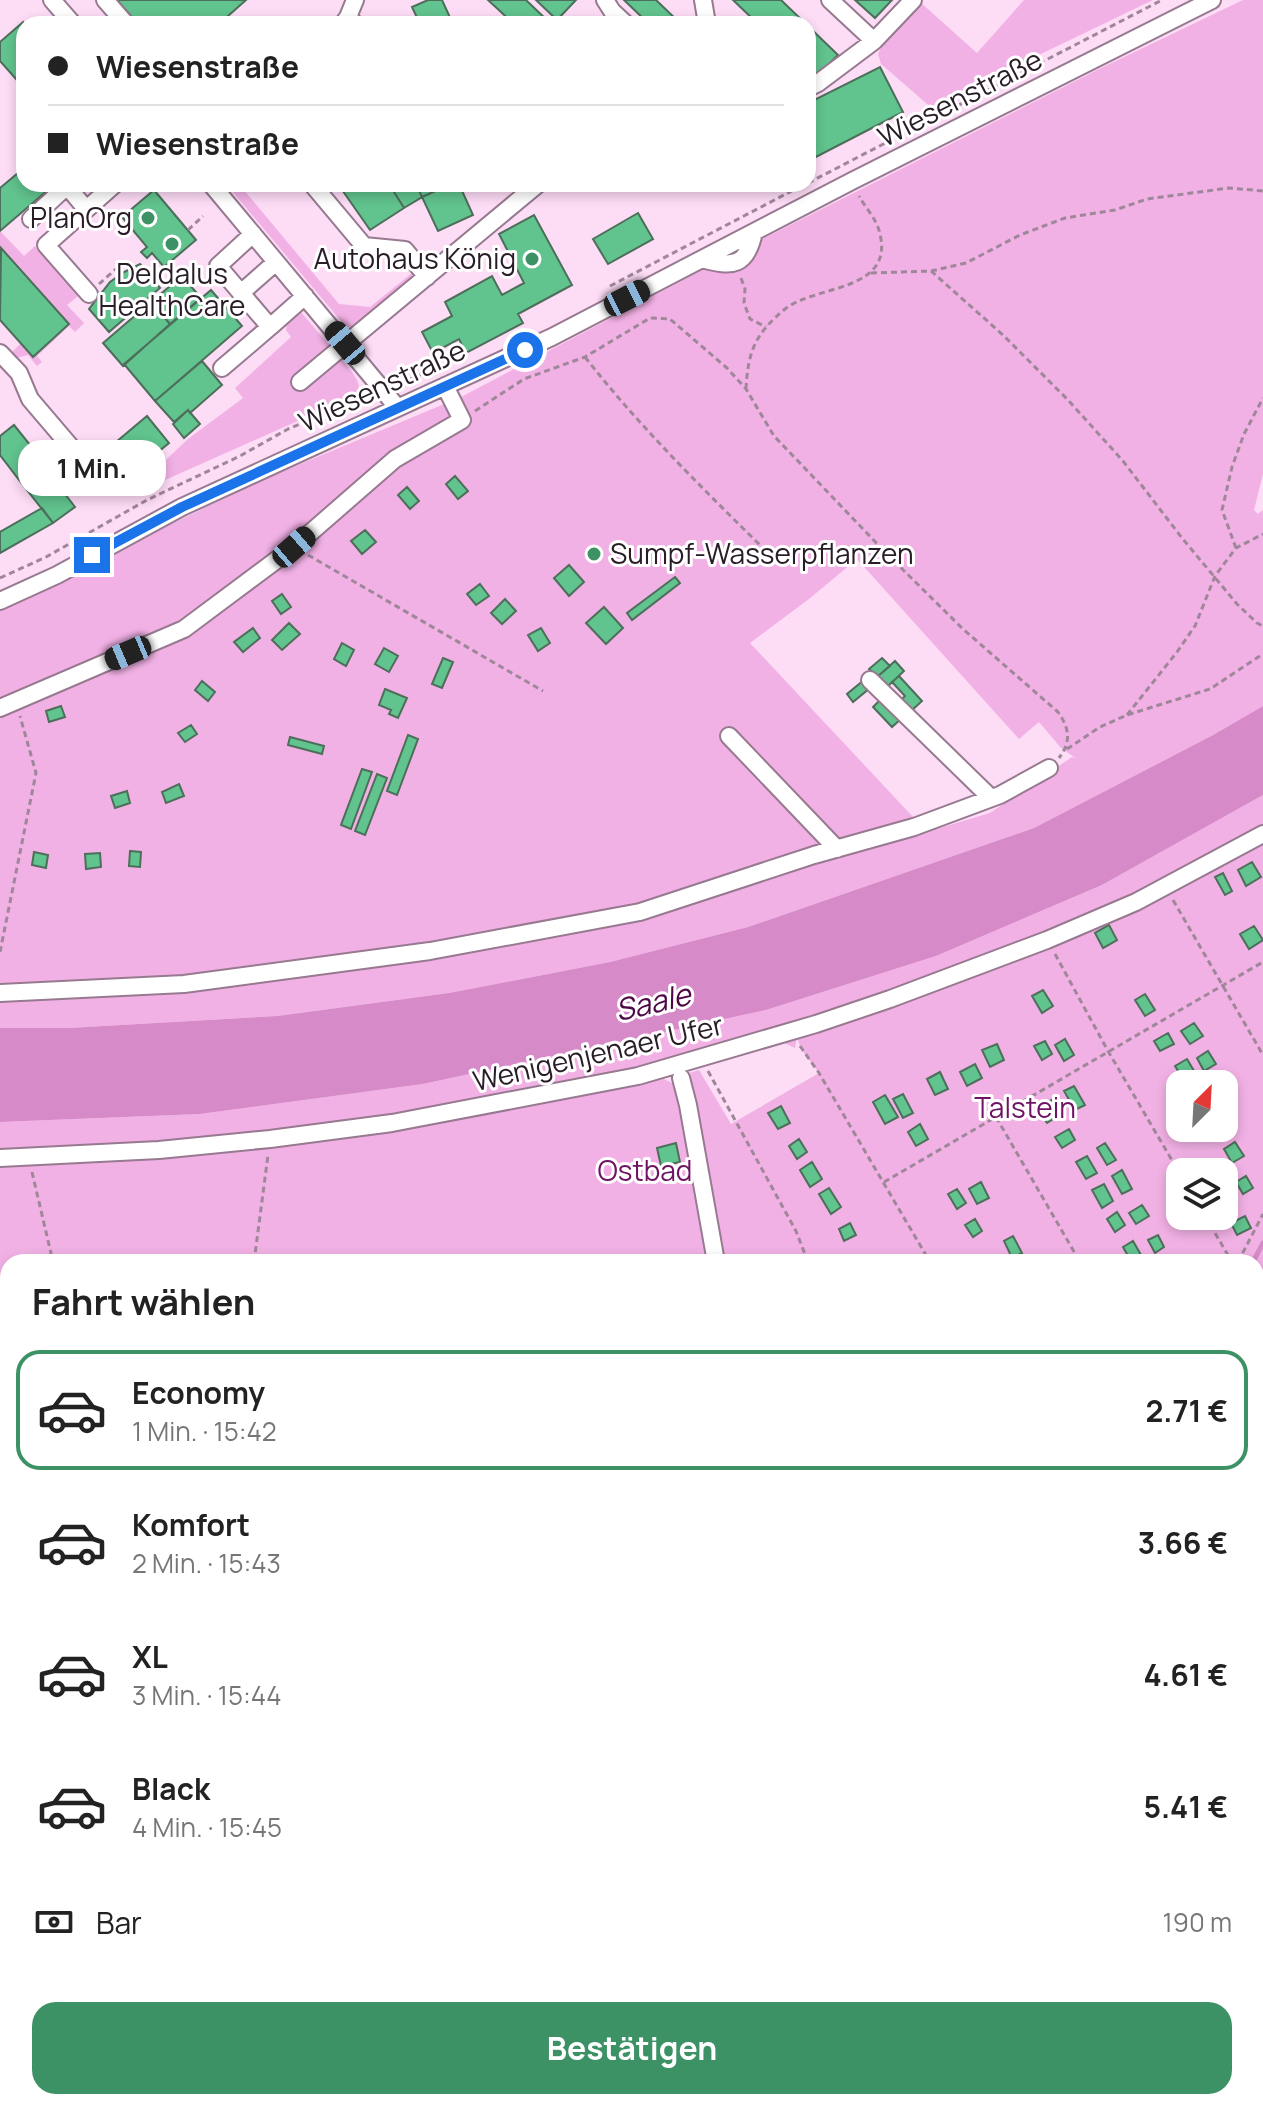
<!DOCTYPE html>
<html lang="de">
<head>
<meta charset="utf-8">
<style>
	:root { --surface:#fff; --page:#f2f2f2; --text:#222; --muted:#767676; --line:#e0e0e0; --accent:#3d9265 }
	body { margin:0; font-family:Manrope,sans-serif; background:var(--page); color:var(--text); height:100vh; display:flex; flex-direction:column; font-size:30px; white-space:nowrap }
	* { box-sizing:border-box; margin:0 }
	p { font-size:26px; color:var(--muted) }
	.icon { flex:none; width:44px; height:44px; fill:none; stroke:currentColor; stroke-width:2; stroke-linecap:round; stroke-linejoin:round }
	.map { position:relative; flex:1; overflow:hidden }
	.drawer { position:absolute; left:0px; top:1254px; width:1264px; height:856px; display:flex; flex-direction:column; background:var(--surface); border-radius:24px 24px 0 0; box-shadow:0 4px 12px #0003 }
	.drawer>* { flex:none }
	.banner { position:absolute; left:16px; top:16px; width:800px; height:176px; border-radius:24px; box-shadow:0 4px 12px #0003; display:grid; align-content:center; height:176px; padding:0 32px; background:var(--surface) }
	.needle { width:52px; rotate:24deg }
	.buttons { position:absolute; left:1166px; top:1070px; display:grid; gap:16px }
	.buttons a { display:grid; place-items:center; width:72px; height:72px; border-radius:16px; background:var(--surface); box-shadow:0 4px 12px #0003; font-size:40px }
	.end { position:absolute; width:36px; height:36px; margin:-18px; border:10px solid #1a73e8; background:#fff; box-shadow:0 0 0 4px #fff }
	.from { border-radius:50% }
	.bubble { position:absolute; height:56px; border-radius:24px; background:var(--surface); box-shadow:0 4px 12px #0003; font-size:26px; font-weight:700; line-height:56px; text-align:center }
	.car { position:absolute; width:24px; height:48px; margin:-24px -12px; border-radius:10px; box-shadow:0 0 6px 2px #0007; background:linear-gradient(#222 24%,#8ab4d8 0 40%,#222 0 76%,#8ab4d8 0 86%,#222 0) }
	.banner b { display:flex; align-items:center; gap:28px; height:76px; font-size:30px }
	.banner b+b { border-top:2px solid var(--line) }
	.banner i { width:20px; height:20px; background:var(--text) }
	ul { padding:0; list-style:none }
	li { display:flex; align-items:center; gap:24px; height:120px; margin:0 16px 12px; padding:0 16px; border:4px solid transparent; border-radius:24px }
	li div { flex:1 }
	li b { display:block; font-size:30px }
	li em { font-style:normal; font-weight:700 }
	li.active { border-color:var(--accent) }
	li>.icon { width:72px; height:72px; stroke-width:1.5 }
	h2 { padding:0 32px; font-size:36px; line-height:96px }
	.pay { display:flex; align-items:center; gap:20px; height:88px; padding:0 32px; font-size:30px }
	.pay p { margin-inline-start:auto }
	.primary-button { display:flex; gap:16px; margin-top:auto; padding:16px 32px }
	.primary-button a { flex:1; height:92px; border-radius:24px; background:var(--accent); color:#fff; font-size:32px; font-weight:700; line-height:92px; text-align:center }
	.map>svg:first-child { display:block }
	.green { fill:#f2b1e5; fill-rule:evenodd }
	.forest { fill:#de91cf }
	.water { fill:#d78ac8 }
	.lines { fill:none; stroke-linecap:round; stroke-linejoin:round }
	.stream { stroke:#d78ac8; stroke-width:5 }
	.building { fill:#61c38e; stroke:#4d6e5a; stroke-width:2 }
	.minor-casing { stroke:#977990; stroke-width:20 }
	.major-casing { stroke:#b27ea7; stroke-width:26 }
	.path { stroke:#9f879a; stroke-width:3; stroke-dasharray:6 4; stroke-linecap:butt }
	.minor { stroke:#fff; stroke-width:16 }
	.major { stroke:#fdd1f4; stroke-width:22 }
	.route { stroke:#1a73e8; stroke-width:10 }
	.poi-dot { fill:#3d9265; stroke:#fff; stroke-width:3 }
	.labels { text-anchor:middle; stroke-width:6; stroke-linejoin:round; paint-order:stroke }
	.street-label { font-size:28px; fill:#281c26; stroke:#fff }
	.poi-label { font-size:28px; fill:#281c26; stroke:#fff; text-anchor:end }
	.park-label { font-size:28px; fill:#6e1364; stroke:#fff }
	.water-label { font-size:30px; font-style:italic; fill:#4d0745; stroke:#fff }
</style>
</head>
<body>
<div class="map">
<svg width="1263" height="2110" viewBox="0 0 1263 2110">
	<rect width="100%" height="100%" fill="#fddcf6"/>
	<!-- green -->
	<path class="green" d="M1024,0h129l-135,65 -84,45 -53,-46 -3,-10 7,-14 35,-38 57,51z
		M1243,0h20v474l-9,36 4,4 5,-4v196l-50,29 -179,93 -286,99 -138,35 -161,31 -172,23 -208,12h-69v-418l64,-28 109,-59 94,-45 194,-81 268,-141 370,-187zM857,559l162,180 20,-17 22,26 16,11 -5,-2 -82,56 -162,48 86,-43 -164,-175 59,-44z
		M226,184h13l100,120 31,3 42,-34 2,3 -63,51h-5z
		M0,231l24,25 11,-10 43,50 -11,9 17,18 -9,9 -6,-6 -32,30 5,6 -5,4 -9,-11 -16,4 -3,-4 12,-12 12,13 36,-32 -69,-77z
		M300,311l52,61c5,8 9,13 6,22l-213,95 -11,1 54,-51 55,-41 -8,-10 56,-51 -5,-7 1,-8z
		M1263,795v685l-7,11v-229h-1248v343l-8,-5v-438l160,-8 500,-77 14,7 12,-10 13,-4 32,54 88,-51 -18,-24 -4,-12 -2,11 -15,-7 -69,23 -2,-11 -72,19 -168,33 -211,32 -258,17v-32l200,-8 223,-30 343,-74 170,-54 166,-71zM1180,1084h44v44h-44zM1180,1172h44v44h-44z
		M1256,1692l7,3v415h-463l-3,-3 1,-5h458z
		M318,2102h411l-21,8h-388z"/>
	<!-- forest -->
	<path class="forest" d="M659,2102h139l-1,5 -8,3h-191l20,-5 29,-1z"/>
	<!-- water -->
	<path class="water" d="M1263,706v89l-161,90 -166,71 -170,54 -343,74 -223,30 -200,8v-94h69l208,-12 172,-23 161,-31 138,-35 286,-99 179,-93z"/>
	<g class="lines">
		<!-- stream -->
		<path class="stream" d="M1253,1262l10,-19
			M798,2102l1,8"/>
	</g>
	<!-- building -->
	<path class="building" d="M117,0h129l-27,24h-81z
		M428,0h14l11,24h-33l-8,-17z
		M488,0h38l25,24h-37z
		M536,0h40l-19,20z
		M624,0h32l25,24h-32z
		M733,0h48l25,24h-48z
		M855,0h37l-17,18z
		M23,22l1,2v64l-24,-27v-19z
		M808,26l30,29 -24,24 -6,-6z
		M880,67l23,45 -95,49v-58z
		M24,168v16h20l5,5 -49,42v-43z
		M338,184h51l15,24 -34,22z
		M389,184h27l6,13 -18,11z
		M416,184h35l-29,13z
		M451,184h8l14,31 -35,16 -16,-34z
		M154,190l42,50 -32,27 -12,-14 -5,5 -6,-6 6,-5 -25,-30z
		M638,213l15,26 -45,25 -15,-25z
		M534,215l38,70 -54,29 5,9 -57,30 -7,-14 -26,14 -11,-21 30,-16 -7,-14 47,-26 10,19 22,-12 -25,-49z
		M1,248l68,76 -36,33 -33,-37z
		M140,264l20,24 -51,44 -20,-23 21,-27 14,-10z
		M182,276l19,22 -31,26 -19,-22z
		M211,290l31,36 -87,75 -31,-37z
		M151,302l19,22 -47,42 -20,-23z
		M202,361l20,24 -32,28 -2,-3 -14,12 -19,-21z
		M188,410l12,14 -16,14 -11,-14z
		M147,416l22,27 -56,46 -22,-26z
		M14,425l33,41 -24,19 -23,-30v-19z
		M45,468l30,39 -22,16 -30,-38z
		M455,476l13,15 -10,8 -12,-15z
		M407,487l12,14 -9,8 -12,-14z
		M42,508l11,15 -53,30v-21z
		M365,530l11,12 -14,12 -11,-13z
		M569,565l15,17 -15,14 -15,-18z
		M675,577l5,6 -48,37 -5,-7z
		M480,584l9,12 -13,9 -9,-11z
		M282,594l9,13 -10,7 -9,-13z
		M505,599l11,12 -14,13 -11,-11z
		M604,607l19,21 -17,16 -20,-21z
		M289,623l11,11 -18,16 -10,-10z
		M253,628l7,10 -17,14 -9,-10z
		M541,628l9,15 -12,8 -10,-16z
		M342,643l12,7 -8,16 -12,-7z
		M384,648l14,8 -9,16 -14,-8z
		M443,658l10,4 -11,26 -10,-4z
		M882,658l8,8 -13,11 -8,-8z
		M895,661l9,10 -18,17 -9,-11z
		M899,676l23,25 -12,11 -10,-11 5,-5 -13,-14z
		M864,680l6,8 -17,14 -6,-8z
		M202,681l13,11 -7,9 -13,-11z
		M385,689l22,9 -9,20 -9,-4 2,-4 -12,-5z
		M883,697l19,21 -10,9 -19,-20z
		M61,706l4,11 -16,5 -3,-11z
		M191,725l6,9 -12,8 -7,-9z
		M408,735l10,4 -21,56 -10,-4z
		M290,737l34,9 -2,8 -34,-9z
		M362,769l10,3 -21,57 -10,-4z
		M377,774l10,4 -22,57 -10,-4z
		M179,784l5,12 -18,7 -4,-11z
		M127,791l3,12 -15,5 -4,-12z
		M130,851l11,1 -1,15 -11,-1z
		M34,852l14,3 -2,13 -14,-3z
		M100,853l1,14 -15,2 -1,-15z
		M1252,862l9,15 -15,9 -8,-16z
		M1223,873l9,18 -7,4 -10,-18z
		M1109,925l8,15 -14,8 -8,-15z
		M1254,926l9,14 -14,9 -9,-15z
		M1043,990l10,16 -11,7 -10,-17z
		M1145,994l10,16 -10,6 -10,-16z
		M1194,1023l9,13 -13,8 -9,-13z
		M1168,1033l6,11 -14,7 -6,-10z
		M1065,1039l9,16 -10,6 -9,-16z
		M1045,1041l7,13 -10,6 -8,-14z
		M997,1044l7,16 -14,7 -8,-17z
		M1208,1051l8,13 -12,7 -7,-13z
		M1187,1059l10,17 -11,7 -11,-17z
		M975,1064l7,14 -15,8 -7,-14z
		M940,1072l8,17 -13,6 -8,-16z
		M1074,1086l11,19 -10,5 -11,-19z
		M903,1094l10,19 -10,5 -10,-19z
		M885,1095l13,22 -13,7 -12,-22z
		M1051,1100l9,15 -13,8 -10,-15z
		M781,1106l9,17 -12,6 -10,-16z
		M920,1124l8,15 -12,7 -8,-14z
		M1069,1129l6,11 -13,8 -7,-11z
		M799,1139l8,13 -10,7 -8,-13z
		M1235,1142l9,14 -12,7 -8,-14z
		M676,1143l4,19 -19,4 -4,-18z
		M1105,1143l11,17 -9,5 -10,-17z
		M1087,1156l10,17 -11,6 -10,-17z
		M812,1162l10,17 -12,8 -10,-17z
		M1122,1170l10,19 -10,5 -10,-18z
		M1246,1176l7,12 -10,6 -7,-12z
		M981,1182l8,16 -12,6 -8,-15z
		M1104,1184l9,17 -11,7 -10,-18z
		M829,1188l12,19 -10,7 -12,-20z
		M957,1189l9,14 -9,6 -9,-15z
		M1142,1205l7,11 -13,8 -7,-11z
		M1117,1212l8,13 -10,7 -8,-13z
		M1245,1216l6,12 -14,7 -6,-12z
		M975,1219l7,12 -9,6 -8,-12z
		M850,1223l6,12 -12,6 -5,-12z
		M1158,1235l6,12 -9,6 -7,-13z
		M1013,1236l9,17 -10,5 -8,-17z
		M1133,1241l8,14 -10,6 -8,-14z
		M0,1809l8,9v137l-8,-9z
		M191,2102h52l-6,5 2,3h-42z"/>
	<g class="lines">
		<defs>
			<path id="minor" d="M52,0l21,24
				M105,0l21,24
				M605,0l7,11 14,13
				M703,0l4,24
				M348,17l7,-17
				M343,24l5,-7 7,7
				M874,41l39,-41
				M808,88l10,-5 56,-42 -44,-41
				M211,184l186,223
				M312,184l52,62 41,4 22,27
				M31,219l36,-33 19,23
				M253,234l-35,32 52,61 35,-31
				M702,259c31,9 45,7 52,-27
				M242,292l34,-30
				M89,294l-43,-49 69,-61
				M0,353l19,20 11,26 52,61
				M222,368l48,-41
				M300,382l238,-198
				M0,601l57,-26 125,-68 370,-170 300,-156 360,-181
				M870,680l121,118
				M0,708l184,-79 110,-82 101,-88 67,-39 -17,-34
				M729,736l108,113
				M0,993l184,-9 246,-33 210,-39 174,-57 100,-28 86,-32 49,-27
				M681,1078l7,27 28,157
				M0,1158l159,-8 111,-11 122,-16 246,-47 178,-52 74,-25 157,-59 89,-38 127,-68
				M1256,1477l7,-11
				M1256,1628l7,2
				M0,1680l8,-7
				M1256,1700l7,2
				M1158,2102l22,8
				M762,2110v-8
				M827,2110l8,-8
				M866,2110l10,-8"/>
			<path id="major" d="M0,1996l8,9
				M92,2102l7,8"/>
		</defs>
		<!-- minor casing -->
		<use href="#minor" class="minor-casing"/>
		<!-- major casing -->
		<use href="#major" class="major-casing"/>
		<!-- path -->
		<path class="path" d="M808,183l354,-183
			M188,230l15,-14
			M931,271l35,-8 54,-28 45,-17 50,-8 32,-11 82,-11 34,3
			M871,273l60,-2 72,64 65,65 55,61 59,77 55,66 20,19 6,3
			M741,278l4,11 -1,14 6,16 16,8
			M99,284l18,-16
			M610,286l195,-102
			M585,357c54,69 116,130 179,192
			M400,383l56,-22
			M746,389c2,-38 9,-55 39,-80 30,-24 109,-17 95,-75 -3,-15 -14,-25 -21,-38
			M475,411l49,-32 61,-22 65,-39 20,1 57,49 19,21 28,47 111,116 78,77 95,83c11,16 14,29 1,46
			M1236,548l-14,-38 10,-43 12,-33 19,-36
			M308,555l235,136
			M0,578l46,-21 101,-57 93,-44 48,-27 79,-33
			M1127,715l50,-63 18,-26 20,-50 21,-28 27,-14
			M1067,749l33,-22 27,-12 83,-26 53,-35
			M1173,900l90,155
			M0,952l36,-179 -16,-57
			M1055,954l53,97 72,123
			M631,1039l4,20
			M626,1040l10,-2
			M800,1046l19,27 111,189
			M708,1071l88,160 12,31
			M996,1117l84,145
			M32,1172l21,90
			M884,1182l379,-220
			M1205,1216l27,46
			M254,1262l14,-107
			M1238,1262l25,-48
			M0,1585l8,4
			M1256,1798l7,3
			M1256,1917l7,3
			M1256,1950l7,-12
			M1256,2030l7,3
			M0,2035l8,9
			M59,2102l7,8
			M257,2102l1,8
			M302,2102l2,8
			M903,2102l19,8"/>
		<!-- minor -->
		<use href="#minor" class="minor"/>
		<!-- major -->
		<use href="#major" class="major"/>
	</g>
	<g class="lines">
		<!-- route -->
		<path class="route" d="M92,555l90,-48 343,-157"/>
	</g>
	<!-- markers -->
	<g class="poi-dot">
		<circle cx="148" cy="218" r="8"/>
		<circle cx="172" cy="244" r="8"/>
		<circle cx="532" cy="259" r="8"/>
		<circle cx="594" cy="554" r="8"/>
	</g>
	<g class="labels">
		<!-- street labels -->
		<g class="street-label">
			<text transform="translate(960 98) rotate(-27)" y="10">Wiesenstraße</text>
			<text transform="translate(382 386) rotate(-25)" y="10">Wiesenstraße</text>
			<text transform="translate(598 1053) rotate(-13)" y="10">Wenigenjenaer Ufer</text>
		</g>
		<!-- poi labels -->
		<g class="poi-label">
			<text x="132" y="228">PlanOrg</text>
			<text x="516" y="269">Autohaus König</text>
			<text x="172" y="284" text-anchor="middle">Deldalus<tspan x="172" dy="32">HealthCare</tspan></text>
			<text x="610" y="564" text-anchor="start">Sumpf-Wasserpflanzen</text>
		</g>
		<!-- park labels -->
		<g class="park-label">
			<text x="1025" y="1118">Talstein</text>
			<text x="645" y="1181">Ostbad</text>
		</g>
		<!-- water labels -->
		<g class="water-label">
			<text transform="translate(653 1003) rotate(-13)" y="10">Saale</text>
		</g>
	</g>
</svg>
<div class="buttons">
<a><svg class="needle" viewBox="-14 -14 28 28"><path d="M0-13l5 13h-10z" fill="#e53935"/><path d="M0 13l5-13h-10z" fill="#767676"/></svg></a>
<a><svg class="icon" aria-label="layers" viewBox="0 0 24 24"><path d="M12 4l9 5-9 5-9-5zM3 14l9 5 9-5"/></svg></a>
</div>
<i class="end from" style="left:525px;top:350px"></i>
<i class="end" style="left:92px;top:555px"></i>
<div class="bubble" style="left:18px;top:440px;width:148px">1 Min.</div>
<i class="car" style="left:627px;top:298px;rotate:63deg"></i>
<i class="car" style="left:345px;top:343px;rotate:320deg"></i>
<i class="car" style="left:294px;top:547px;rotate:49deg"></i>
<i class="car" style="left:128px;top:653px;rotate:247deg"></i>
<div class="banner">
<b><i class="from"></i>Wiesenstraße</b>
<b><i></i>Wiesenstraße</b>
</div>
<section class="drawer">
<h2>Fahrt wählen</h2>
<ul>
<li class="active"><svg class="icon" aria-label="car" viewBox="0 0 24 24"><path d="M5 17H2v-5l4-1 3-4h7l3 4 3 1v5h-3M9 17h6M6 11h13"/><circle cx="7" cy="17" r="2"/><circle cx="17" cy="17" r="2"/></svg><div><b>Economy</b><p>1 Min. · 15:42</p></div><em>2.71 €</em></li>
<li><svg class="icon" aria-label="car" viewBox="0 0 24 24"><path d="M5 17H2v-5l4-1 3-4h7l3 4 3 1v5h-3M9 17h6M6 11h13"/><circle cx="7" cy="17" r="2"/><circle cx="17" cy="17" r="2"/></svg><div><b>Komfort</b><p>2 Min. · 15:43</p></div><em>3.66 €</em></li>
<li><svg class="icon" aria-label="car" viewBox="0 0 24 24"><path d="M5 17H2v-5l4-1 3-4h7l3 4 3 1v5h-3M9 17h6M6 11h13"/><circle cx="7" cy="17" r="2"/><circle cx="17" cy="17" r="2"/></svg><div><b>XL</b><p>3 Min. · 15:44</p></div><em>4.61 €</em></li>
<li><svg class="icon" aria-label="car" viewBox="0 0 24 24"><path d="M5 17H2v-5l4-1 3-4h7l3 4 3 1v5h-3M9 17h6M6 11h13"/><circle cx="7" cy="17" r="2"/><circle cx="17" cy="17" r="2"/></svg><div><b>Black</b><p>4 Min. · 15:45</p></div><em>5.41 €</em></li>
</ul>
<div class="pay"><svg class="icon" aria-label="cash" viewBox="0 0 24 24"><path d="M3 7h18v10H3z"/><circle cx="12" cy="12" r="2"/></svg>Bar<p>190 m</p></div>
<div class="primary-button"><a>Bestätigen</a></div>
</section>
</div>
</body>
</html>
